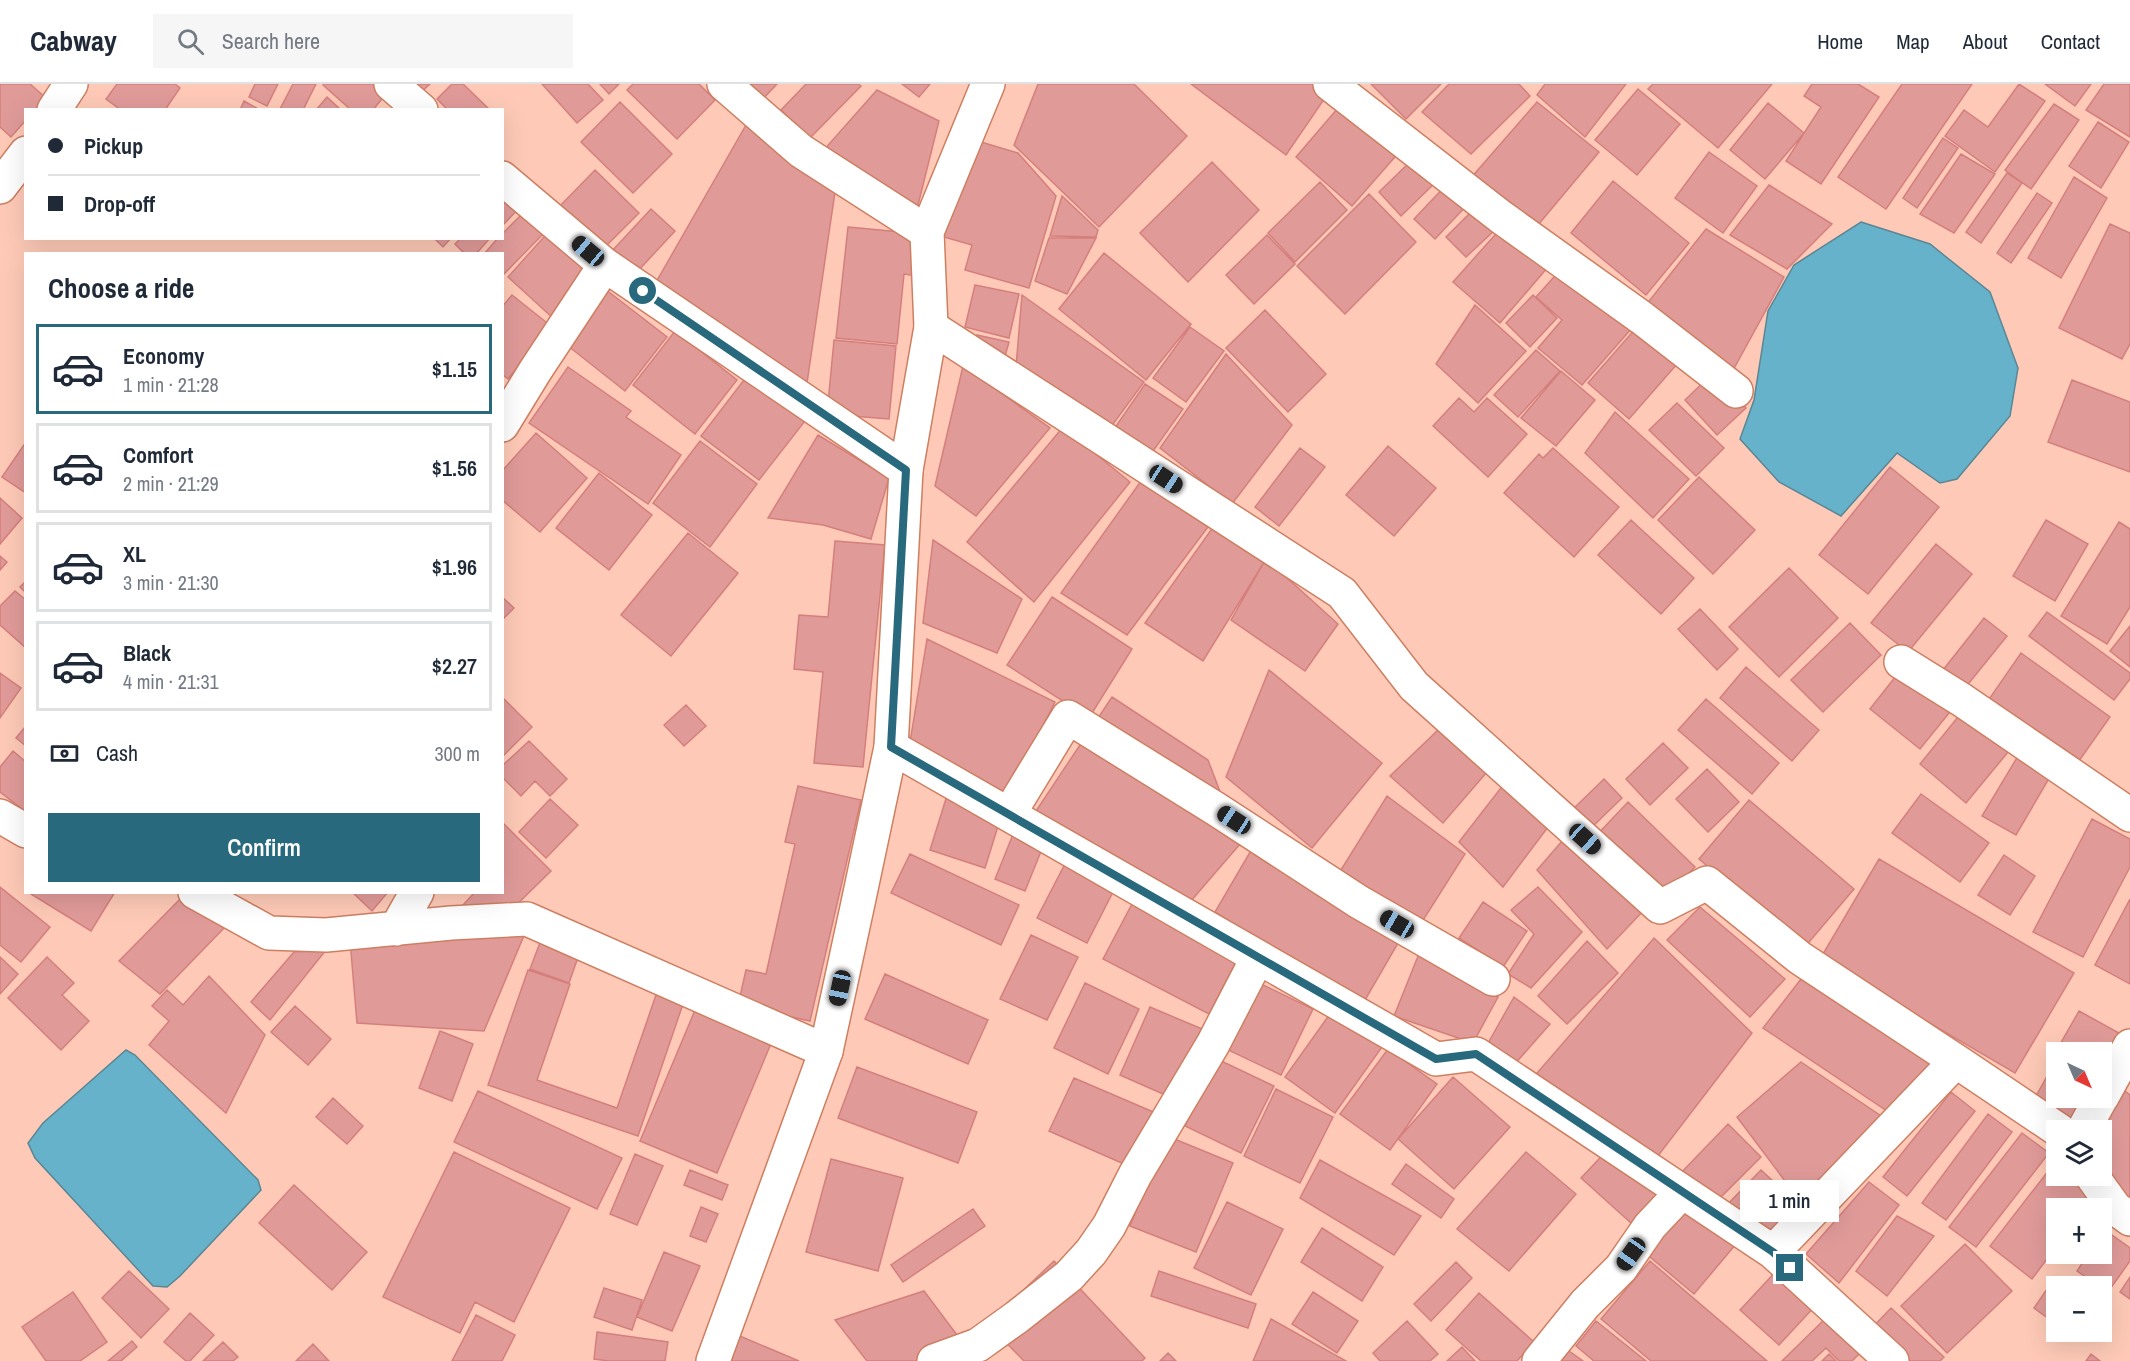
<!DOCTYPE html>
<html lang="en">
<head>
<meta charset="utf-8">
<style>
	:root { --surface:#fff; --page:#f6f6f7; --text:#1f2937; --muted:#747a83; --line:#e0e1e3; --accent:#28697d }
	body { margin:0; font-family:"Archivo Narrow",sans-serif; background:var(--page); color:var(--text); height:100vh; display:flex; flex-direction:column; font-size:22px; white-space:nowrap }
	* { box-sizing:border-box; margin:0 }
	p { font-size:20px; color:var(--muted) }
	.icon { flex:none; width:33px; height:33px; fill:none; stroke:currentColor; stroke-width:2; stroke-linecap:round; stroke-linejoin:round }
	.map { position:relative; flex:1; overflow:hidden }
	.side { position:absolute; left:24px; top:168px; width:480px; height:642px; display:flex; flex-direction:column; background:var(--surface); border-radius:0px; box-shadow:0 6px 24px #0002 }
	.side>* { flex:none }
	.top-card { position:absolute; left:24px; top:24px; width:480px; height:132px; border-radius:0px; box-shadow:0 6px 24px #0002; display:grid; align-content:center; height:132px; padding:0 24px; background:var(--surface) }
	.needle { width:39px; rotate:136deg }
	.fabs { position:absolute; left:2046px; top:958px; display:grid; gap:12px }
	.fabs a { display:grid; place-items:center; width:66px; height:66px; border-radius:0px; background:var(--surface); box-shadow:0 6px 24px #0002; font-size:30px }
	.end { position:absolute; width:27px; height:27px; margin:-14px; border:8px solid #28697d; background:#fff; box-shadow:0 0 0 3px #fff }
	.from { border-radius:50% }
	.bubble { position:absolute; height:42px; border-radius:0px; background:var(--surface); box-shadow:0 6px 24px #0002; font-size:20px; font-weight:600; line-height:42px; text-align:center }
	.car { position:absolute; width:18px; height:36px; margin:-18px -9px; border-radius:8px; box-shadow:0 0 4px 2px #0007; background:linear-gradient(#222 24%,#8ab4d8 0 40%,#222 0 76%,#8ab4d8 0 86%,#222 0) }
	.top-card b { display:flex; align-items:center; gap:21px; height:57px; font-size:22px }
	.top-card b+b { border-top:2px solid var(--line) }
	.top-card i { width:15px; height:15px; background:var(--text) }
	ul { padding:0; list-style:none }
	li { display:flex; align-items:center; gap:18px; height:90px; margin:0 12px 9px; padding:0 12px; border:3px solid var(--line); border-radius:0px }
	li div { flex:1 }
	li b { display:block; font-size:22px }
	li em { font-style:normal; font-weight:600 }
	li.selected { border-color:var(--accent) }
	li>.icon { width:54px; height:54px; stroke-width:1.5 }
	h2 { padding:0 24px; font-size:27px; line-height:72px }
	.pay { display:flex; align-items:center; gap:15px; height:66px; padding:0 24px; font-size:22px }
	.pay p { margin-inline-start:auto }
	.button { display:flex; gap:12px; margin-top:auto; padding:12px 24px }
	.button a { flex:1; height:69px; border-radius:0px; background:var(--accent); color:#fff; font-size:24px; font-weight:600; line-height:69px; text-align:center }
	header { display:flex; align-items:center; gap:36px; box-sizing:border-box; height:84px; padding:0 30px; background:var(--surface); border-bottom:2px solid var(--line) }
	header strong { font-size:28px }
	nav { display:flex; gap:33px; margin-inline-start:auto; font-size:21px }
	.search { width:420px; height:54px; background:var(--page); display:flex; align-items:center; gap:15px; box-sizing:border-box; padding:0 21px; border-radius:0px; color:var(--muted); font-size:22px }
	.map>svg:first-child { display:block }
	.water { fill:#66b2cb; stroke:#5b8694; stroke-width:1.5 }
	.building { fill:#e09b99; stroke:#d57f7d; stroke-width:1.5 }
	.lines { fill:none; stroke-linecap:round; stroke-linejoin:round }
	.street-casing { stroke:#ce7f61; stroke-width:36 }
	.secondary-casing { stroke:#ce7f61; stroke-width:36 }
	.street { stroke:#fff; stroke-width:33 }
	.secondary { stroke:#fff; stroke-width:33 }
	.route { stroke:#28697d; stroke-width:8 }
</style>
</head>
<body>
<header>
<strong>Cabway</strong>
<div class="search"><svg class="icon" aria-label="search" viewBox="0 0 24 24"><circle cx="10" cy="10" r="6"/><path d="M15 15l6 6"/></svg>Search here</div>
<nav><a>Home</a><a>Map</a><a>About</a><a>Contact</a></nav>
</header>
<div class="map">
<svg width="2130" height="1277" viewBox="0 0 2130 1277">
	<rect width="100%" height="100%" fill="#fecab7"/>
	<!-- water -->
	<path class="water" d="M1861,138l69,22 60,48 28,76 -8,48 -53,63 -17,4 -43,-30 -56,63 -62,-34 -39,-43 14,-39 14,-89 26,-46z
		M126,966l9,5 123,125 3,10 -81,86 -13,11 -14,-1 -118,-128 -7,-15 15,-20z"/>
	<!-- building -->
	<path class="building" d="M0,0h30l16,14 -11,12h-9v10l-15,17 -11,-10z
		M117,0h58l5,4 -15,22h-44l-15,-11z
		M255,0h23l-11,22 -18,-9z
		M293,0h23l-13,26 -23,-1z
		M324,0h58l7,6 -16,20h-22l-28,-25z
		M406,0h24l-13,12z
		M452,0h11l27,26h-42l-11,-11z
		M542,0h46l15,16 -26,23z
		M600,0h19l-10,10z
		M633,0h66l16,16 -38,39 -50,-49z
		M743,0h34l-16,17z
		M806,0h52l3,2 -51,52 -29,-28z
		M902,0h28l-11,13z
		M1038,0h96l53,52 -88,91 -85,-82z
		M1191,0h125l13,8 -43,63z
		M1371,0h70l-35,35z
		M1449,0h70l11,12 -59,58 -49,-42z
		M1545,0h81l-41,53 -48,-42z
		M1653,0h119l-54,64 -70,-59z
		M1812,0h46l21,13 -58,87 -35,-23 35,-54 -17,-11z
		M1902,0h70l-86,125 -48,-32z
		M2019,0l26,17 -50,71 -50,-36 19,-26 24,17z
		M2045,0h46l-16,22z
		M2104,0h26v53l-44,-27z
		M1638,5l42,35 -43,51 -42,-35z
		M877,6l62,31 -24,96 -93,-65z
		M327,13l14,13h-25z
		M244,17l16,9h-20z
		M1344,17l57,49 -49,56 -56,-49z
		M620,18l52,52 -39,39 -52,-51z
		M1537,18l62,50 -66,79 -63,-52z
		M1768,19l36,30 -39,46 -35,-29z
		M2054,20l25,16 -48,69 -26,-19z
		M2098,38l31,20 -28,46 -32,-22z
		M746,41l90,60 -30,205 -151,-106z
		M1943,54l15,10 -41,60 -14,-10z
		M971,55l47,14 38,43 -27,92 -64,-18 7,-25 -28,-8z
		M1709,68l48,34 -34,47 -48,-35z
		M1961,70l34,20 -41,59 -34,-19z
		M1416,72l23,23 -38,37 -22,-24z
		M1212,78l47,48 -71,72 -48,-49z
		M595,86l44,43 -39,39 -43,-43z
		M2007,89l15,10 -41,60 -15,-11z
		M2074,93l33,21 -46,80 -33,-20z
		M1613,97l76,62 -43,52 -75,-62z
		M1320,98l27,28 -52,52 -27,-29z
		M1449,98l21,20 -35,37 -21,-20z
		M1769,101l63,39 -45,45 -57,-34z
		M2037,109l15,10 -41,60 -14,-10z
		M1369,110l47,48 -71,72 -48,-48z
		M502,112l22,7 -22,23z
		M1062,112l36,34 -2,7 -46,-1z
		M1476,123l20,22 -30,28 -20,-20z
		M651,125l24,22 -39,42 -24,-22z
		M525,127l21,20 -44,45v-22h-18l14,-16h4v-4z
		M2110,140l20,9v111l-8,15 -63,-31z
		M848,143l74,7 -5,42 -13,-2 -7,70 -61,-6z
		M1502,143l46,40 -48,56 -47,-41z
		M551,145l46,41 -43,49 -46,-42z
		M1706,145l78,48 -53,97 -89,-64z
		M1267,151l28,29 -41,40 -28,-29z
		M434,154h17l-8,9z
		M461,154h29l-14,16h-11l-10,-10z
		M1049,154h47l-29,56 -32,-13z
		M1104,169l87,71 -45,56 -87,-71z
		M1562,184l70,60 -50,57 -44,-37 24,-28 -26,-23z
		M975,201l44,9 -10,44 -44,-11z
		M605,205l62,48 -42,54 -62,-49z
		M512,211l39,31 -43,53 -6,-5v-67z
		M1022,211l122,87 -36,49 -92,-64z
		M1533,211l24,23 -27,29 -24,-24z
		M1475,221l51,46 -48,52 -42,-39z
		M1265,226l61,64 -38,38 -62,-64z
		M1190,243l34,24 -38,51 -33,-24z
		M1636,244l41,36 -48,55 -41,-36z
		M675,247l62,49 -42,54 -62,-49z
		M977,251l32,7 -7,25 -27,-15z
		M834,256l62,6 -7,73 -62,-5z
		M1536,266l24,21 -42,46 -24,-22z
		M1226,270l66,71 -60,79 -72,-56z
		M963,282l87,62 -74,88 -41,-30z
		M568,283l63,44 -5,6 55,38 -33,49 -119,-81z
		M1561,287l34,29 -39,46 -35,-28z
		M1713,289l33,35 -29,27 -32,-35z
		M747,292l58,45 -46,59 -58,-44z
		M2072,296l58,22v70l-82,-30z
		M1145,300l38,25 -32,45 -37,-25z
		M1459,314l15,14 13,-14 40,36 -39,43 -55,-51z
		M1677,319l47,45 -28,28 -47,-46z
		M1615,328l74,67 -36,39 -68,-65z
		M1063,343l67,55 -96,120 -67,-60z
		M536,349l51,45 -47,54 -38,-32v-29z
		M818,351l71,43 -18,61 -48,-14 -55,-7z
		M700,357l57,43 -47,63 -57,-44z
		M26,358v51l-24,-16z
		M1388,362l48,42 -42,48 -48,-41z
		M1300,364l25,19 -46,59 -24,-19z
		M1553,364l66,59 -45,50 -70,-64 35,-39 4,4z
		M1890,383l49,40 -71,87 -49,-39z
		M599,389l53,42 -43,55 -53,-42z
		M1699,393l56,53 -42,44 -55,-54z
		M1141,397l67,46 -81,108 -66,-42z
		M0,414l22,20 -22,26z
		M1631,436l63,58 -33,36 -63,-59z
		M2046,436l42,24 -33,57 -42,-25z
		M2119,438l11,7v78l-23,37 -46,-28z
		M1216,439l50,36 -63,102 -58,-38z
		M688,449l50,40 -67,83 -50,-41z
		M933,456l89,59 -25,54 -74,-30z
		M835,457l50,4 -22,222 -49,-4 9,-91 -29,-3 5,-54 29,2z
		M1936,460l36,30 -64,78 -37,-29z
		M0,472l7,6 -7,8z
		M1266,475l72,65 -33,47 -74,-51z
		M1789,484l49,50 -59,59 -50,-50z
		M26,497v12l-6,-6z
		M15,507l11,9v48l-26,-23v-19z
		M502,513l12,11 -12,12z
		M1052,513l80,52 -43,69 -82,-53z
		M1700,525l38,40 -21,21 -39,-41z
		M2047,528l83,61v6l-16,21 -85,-64z
		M1984,534l23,18 -42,52 -22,-18z
		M1850,539l31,32 -58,57 -32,-32z
		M2130,542v41l-20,-16z
		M927,555l128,63 -47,92 -98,-52z
		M2021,569l89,64 -36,51 -89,-63z
		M1746,583l73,63 -27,31 -72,-63z
		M1903,583l50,41 -33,41 -50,-40z
		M1269,586l113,93 -70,85 -86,-71z
		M0,589l21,15 -21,30z
		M502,613l30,30 -30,30z
		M1112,613l96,63 32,84 -50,58 -154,-91z
		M1706,615l73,64 -27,31 -74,-64z
		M686,621l20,21 -22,20 -20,-21z
		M1966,623l47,39 -47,57 -46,-39z
		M1459,626l47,40 -63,73 -53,-47z
		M26,642v20l-10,-8z
		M529,657l38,38 -17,17 -15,-15 -14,15 -19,-19v-11z
		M1663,659l25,25 -38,37 -24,-26z
		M13,667l13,11v50l-26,-20v-25z
		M2018,672l33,19 -35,60 -34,-19z
		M1707,685l32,33 -31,30 -32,-33z
		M1604,695l18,19 -34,33 -19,-18z
		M1507,696l47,39 -51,68 -44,-45z
		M798,702l63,14 -51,221 -72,-16 8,-35 20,4 29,-130 -10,-2z
		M949,705l55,18 -19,61 -55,-18z
		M1921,710l68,49 -29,39 -68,-49z
		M1387,712l78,58 -45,71 -81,-52z
		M550,715l28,26 -32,33 -27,-26z
		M1749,716l105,89 -50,59 -105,-89z
		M1628,718l67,65 -35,35 -66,-64z
		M2092,735l38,20v28l-47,90 -50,-25z
		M502,738l49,49 -47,46h-52l23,-25h27z
		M1014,748l30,12 -19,47 -30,-12z
		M1569,749l77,75 -39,41 -70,-79z
		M1253,763l148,91 -40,69 -146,-95z
		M910,770l109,51 -18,40 -110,-52z
		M2004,771l31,21 -25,39 -32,-20z
		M1879,775l195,114 -59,100 -195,-114z
		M1067,776l49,26 -29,57 -50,-25z
		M0,803l50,40 -29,35 -21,-17z
		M1538,803l44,45 -51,56 -23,-14 26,-40 -23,-24z
		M31,808h84l-24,39 -60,-37z
		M352,808h36l-16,19z
		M184,811l41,32 -65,67 -41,-33z
		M2130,815v85l-35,-19z
		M1483,818l44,29 -24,36 -44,-29z
		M1132,820l106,54 -29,56 -106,-55z
		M1700,823l85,72 -35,38 -83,-77z
		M528,842l-44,105 -127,-8 -7,-83z
		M544,848l38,14 -13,37 -39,-14z
		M1031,851l47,22 -31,63 -47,-21z
		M1654,854l98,95 -101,132 -120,-85z
		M1587,857l31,32 -51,51 -29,-28z
		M326,866l-56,70 -19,-18 43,-50z
		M1420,867l78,46 -25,46 -79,-27z
		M0,873l18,17 -18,20z
		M47,873l27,26 -12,12 27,26 -28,29 -53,-52z
		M528,886l42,14 -33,96 80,28 39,-113 27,9 -45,132 -150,-51z
		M885,890l103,46 -20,44 -103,-45z
		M209,892l56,59 -39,78 -77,-68 20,-24 -17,-15 15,-16 16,15z
		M1801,895l134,86 -42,50 -130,-87z
		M1257,898l56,27 -32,66 -57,-27z
		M1085,899l54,26 -31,65 -54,-26z
		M1514,913l36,27 -37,42 -26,-21z
		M698,919l77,31 -58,139 -77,-32z
		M295,922l36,33 -23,26 -37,-33z
		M1150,923l52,22 -30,69 -52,-23z
		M1332,927l50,36 -47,66 -50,-36z
		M2079,927l40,22 -17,31v-11h-31l-12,-7z
		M440,947l33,13 -21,57 -33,-13z
		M1388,965l49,35 -47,66 -50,-36z
		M1217,975l57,27 -33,67 -56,-27z
		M1801,978l86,58 -81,89 -69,-92z
		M857,983l120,45 -19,51 -120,-45z
		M2051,985l5,3v26h30l-16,29 -39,-22z
		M1453,993l57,50 -56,62 -56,-50z
		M1074,994l84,36 -25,54 -84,-37z
		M2117,1001l13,10v118l-28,-37v-45z
		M1276,1005l57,28 -33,66 -56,-27z
		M478,1007l144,67 -25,51 -143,-67z
		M1951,1008l24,19 -68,85 -24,-19z
		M333,1014l30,28 -16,18 -31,-27z
		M1988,1030l24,18 -66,88 -24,-17z
		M1728,1040l33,33 -46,46 -36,-28z
		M2022,1049l27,20 -73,94 -27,-20z
		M1167,1052l66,27 -37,89 -66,-26z
		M1613,1060l59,54 -31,34 -60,-54z
		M454,1068l116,56 -56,114 -39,-20 -15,31 -77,-36z
		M1526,1068l50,42 -67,77 -52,-42z
		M635,1070l28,12 -26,59 -27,-11z
		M831,1075l72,19 -25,93 -72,-19z
		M1320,1076l101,56 -27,39 -94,-57z
		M2056,1077v15h20l22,18 -12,15h-30v38l-24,32 -42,-33z
		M1406,1080l48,35 -13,19 -49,-34z
		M690,1086l38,15 -6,15 -38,-15z
		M1761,1086l52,48 -30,33 -59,-43z
		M1869,1098l30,23 -60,78 -33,-29z
		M294,1101l73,67 -35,38 -73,-67z
		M1681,1113l55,47 -42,50 -56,-47z
		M1227,1118l56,27 -32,66 -57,-27z
		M701,1123l17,7 -12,28 -16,-6z
		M973,1125l12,17 -82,56 -12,-17z
		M1897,1132l37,20 -47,60 -31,-25z
		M1322,1144l61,39 -21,34 -61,-39z
		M2105,1146l25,18v13l-22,31 -31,-21 11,-17h14v-19z
		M1965,1160l47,47 -65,62 -46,-47z
		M664,1168l36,14 -28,65 -35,-14z
		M1054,1177l91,97 -3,3h-118l-36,-37z
		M1650,1177l117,100h-116l-50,-42z
		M1456,1178l16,16 -41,43 -17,-17z
		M1779,1184l38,36 -38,41 -39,-35z
		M129,1187l40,38 -28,29 -39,-40z
		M1159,1187l97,33 -8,24 -97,-32z
		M2130,1193v22l-10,-7z
		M2049,1202l7,6v32l-22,-16z
		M604,1204l38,12 -10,30 -38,-13z
		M924,1207l48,64 -12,6h-93l-32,-41z
		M73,1208l34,50 -27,19h-34l-24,-34z
		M1313,1208l45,29 -21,32 -45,-29z
		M1479,1209l55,49 -17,19h-36l-35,-31z
		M1891,1224l53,49 -4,4h-36l-34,-31z
		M190,1229l24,22 -24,26h-4l-22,-19z
		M476,1231l39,20 -13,26h-50z
		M1829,1231l34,35 -11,11h-13l-13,-13 -14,13h-30z
		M1271,1235l75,42h-93z
		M1407,1237l31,33 -8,7h-50l-7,-8z
		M1596,1237l50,40h-52l-18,-15z
		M721,1244l78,33h-84z
		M597,1248l71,10 -3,19h-56l-15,-2z
		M2067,1248h16l-5,8z
		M132,1257l5,6 -16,14h-13z
		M223,1258l15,15 -5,4h-30z
		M313,1260l16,17h-33z
		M1462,1263l13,14h-28z
		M1569,1267l14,10h-22z
		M1168,1269l8,8h-16z
		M1829,1270l7,7h-14z
		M2091,1270l9,7h-14z"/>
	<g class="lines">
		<defs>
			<path id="street" d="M391,0l30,26
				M724,0l77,67 126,81
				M1330,0l171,133 141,101 94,73
				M54,26l17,-26
				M502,94l103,87 301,205
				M0,103l26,-34
				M931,243l411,266 72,93 246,221 47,-24 93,75 156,103
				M502,341l33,-54 70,-106
				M1901,578l61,38 168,115
				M891,663l545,312 40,-5 297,198 119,109
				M1009,730l59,-97 148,92 143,93 134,77
				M0,732l26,15
				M195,808l74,41 57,2 125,-12 76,-4 299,132
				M396,845l21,-37
				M2102,1013l28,-51
				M2083,1047l18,-33
				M2092,1092l23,32 15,11
				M1773,1168l183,-191 104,70
				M934,1277l44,-16 39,-28 52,-41 22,-24 18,-26 26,-51 78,-131 45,-87
				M1539,1277l46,-57 36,-36 29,-42 32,-34"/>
			<path id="secondary" d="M713,1277l113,-310 32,-148 33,-156 15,-277 25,-143 -4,-95 61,-148"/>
		</defs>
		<!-- street casing -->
		<use href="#street" class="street-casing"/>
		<!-- secondary casing -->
		<use href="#secondary" class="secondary-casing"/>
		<!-- street -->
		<use href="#street" class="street"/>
		<!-- secondary -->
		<use href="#secondary" class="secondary"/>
	</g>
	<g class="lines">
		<!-- route -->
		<path class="route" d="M643,207l263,179 -15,277 545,312 40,-5 297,198 17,16"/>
	</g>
</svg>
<div class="fabs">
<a><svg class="needle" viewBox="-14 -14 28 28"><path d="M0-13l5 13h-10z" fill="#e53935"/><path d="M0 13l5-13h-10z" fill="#747a83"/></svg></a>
<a><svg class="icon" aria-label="layers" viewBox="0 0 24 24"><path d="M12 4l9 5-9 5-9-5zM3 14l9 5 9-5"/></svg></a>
<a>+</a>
<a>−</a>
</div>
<i class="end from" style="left:643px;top:207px"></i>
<i class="end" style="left:1790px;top:1184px"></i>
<div class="bubble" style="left:1740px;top:1096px;width:99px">1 min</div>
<i class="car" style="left:588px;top:167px;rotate:310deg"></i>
<i class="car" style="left:1166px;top:395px;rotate:123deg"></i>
<i class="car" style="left:1234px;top:736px;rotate:303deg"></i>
<i class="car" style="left:1585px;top:755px;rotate:132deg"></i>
<i class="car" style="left:1397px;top:840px;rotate:300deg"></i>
<i class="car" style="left:840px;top:904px;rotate:192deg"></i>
<i class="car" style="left:1631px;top:1170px;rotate:215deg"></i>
<div class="top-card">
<b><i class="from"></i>Pickup</b>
<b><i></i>Drop-off</b>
</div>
<section class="side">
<h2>Choose a ride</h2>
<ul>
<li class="selected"><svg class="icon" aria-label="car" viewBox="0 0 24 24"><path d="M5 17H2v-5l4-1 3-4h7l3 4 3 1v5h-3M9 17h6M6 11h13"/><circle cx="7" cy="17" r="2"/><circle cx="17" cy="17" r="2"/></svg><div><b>Economy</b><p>1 min · 21:28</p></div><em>$1.15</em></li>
<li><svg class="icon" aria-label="car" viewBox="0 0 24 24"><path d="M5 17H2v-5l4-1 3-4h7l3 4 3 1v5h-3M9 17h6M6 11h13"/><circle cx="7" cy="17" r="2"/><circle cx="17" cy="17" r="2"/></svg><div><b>Comfort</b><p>2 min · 21:29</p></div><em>$1.56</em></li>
<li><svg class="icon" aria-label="car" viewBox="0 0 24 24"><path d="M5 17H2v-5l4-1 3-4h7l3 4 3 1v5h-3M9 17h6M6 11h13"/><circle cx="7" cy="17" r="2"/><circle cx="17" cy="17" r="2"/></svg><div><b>XL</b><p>3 min · 21:30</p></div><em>$1.96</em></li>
<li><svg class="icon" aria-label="car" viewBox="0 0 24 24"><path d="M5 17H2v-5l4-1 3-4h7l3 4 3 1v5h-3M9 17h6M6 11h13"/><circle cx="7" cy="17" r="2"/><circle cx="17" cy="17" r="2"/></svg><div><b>Black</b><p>4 min · 21:31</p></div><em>$2.27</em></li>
</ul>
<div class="pay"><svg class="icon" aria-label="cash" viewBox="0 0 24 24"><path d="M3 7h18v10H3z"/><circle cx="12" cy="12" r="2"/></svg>Cash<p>300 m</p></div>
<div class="button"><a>Confirm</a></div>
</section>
</div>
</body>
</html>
